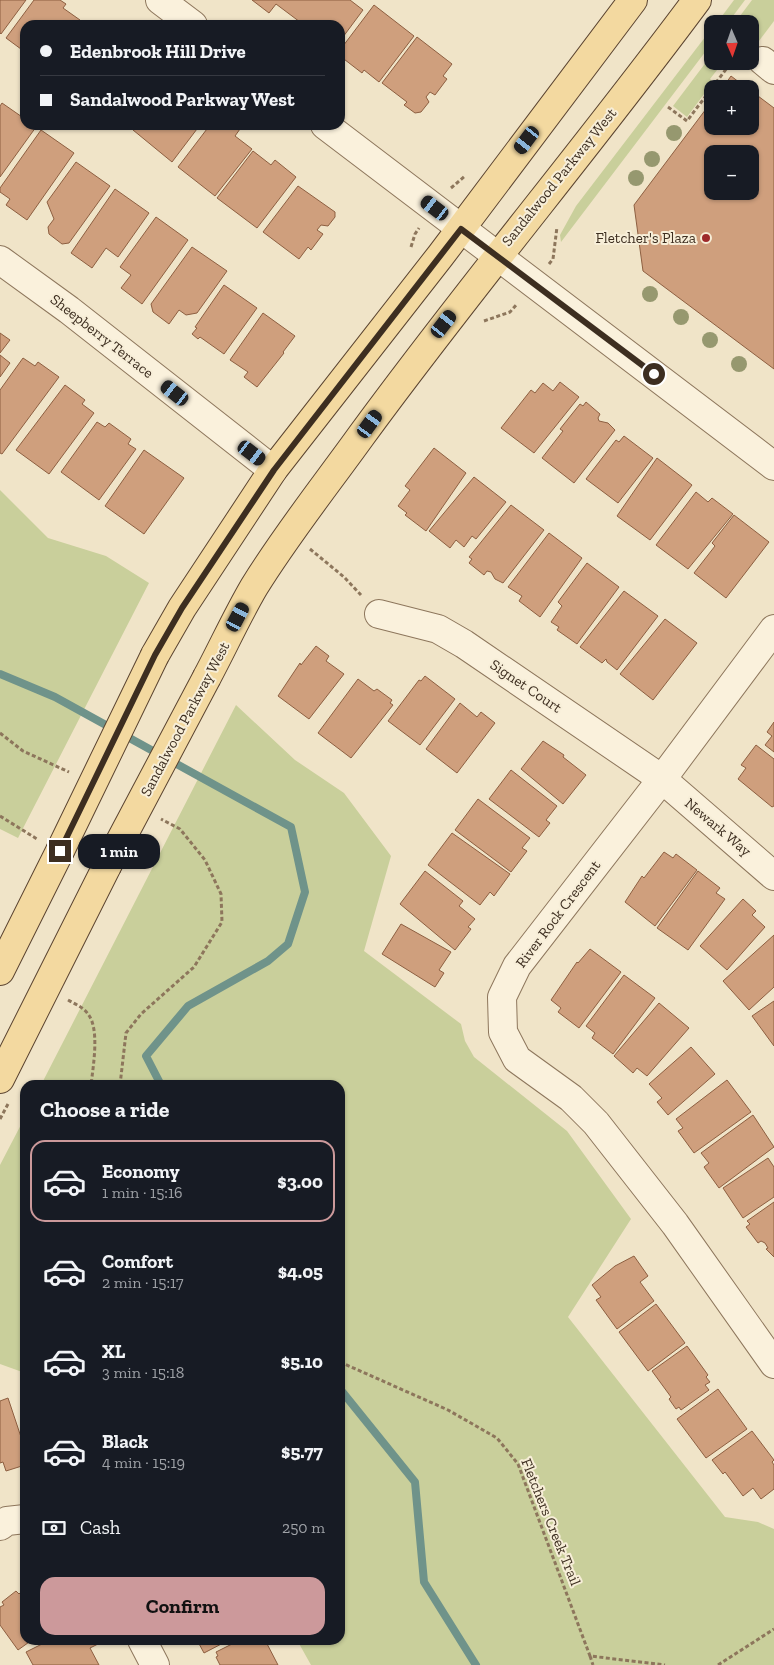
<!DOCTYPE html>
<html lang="en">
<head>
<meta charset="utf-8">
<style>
	:root { --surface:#171b24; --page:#20242c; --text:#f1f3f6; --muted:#9ea1a6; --line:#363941; --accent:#cc999b }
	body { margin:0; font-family:"Zilla Slab",serif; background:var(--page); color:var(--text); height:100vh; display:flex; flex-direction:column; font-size:19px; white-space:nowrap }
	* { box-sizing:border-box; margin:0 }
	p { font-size:16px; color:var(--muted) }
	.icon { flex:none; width:28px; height:28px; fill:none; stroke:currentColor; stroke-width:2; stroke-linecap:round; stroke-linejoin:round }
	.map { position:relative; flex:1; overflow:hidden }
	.sheet { position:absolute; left:20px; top:1080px; width:325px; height:565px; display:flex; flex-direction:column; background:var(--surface); border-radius:15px; box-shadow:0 1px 4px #0004 }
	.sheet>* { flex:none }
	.hud { position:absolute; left:20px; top:20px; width:325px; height:110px; border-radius:15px; box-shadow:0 1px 4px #0004; display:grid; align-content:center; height:110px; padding:0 20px; background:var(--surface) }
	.needle { width:32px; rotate:178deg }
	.tools { position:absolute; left:704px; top:15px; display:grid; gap:10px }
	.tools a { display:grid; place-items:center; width:55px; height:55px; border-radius:10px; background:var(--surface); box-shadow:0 1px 4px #0004; font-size:25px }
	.end { position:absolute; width:22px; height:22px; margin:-11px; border:6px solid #3d2e20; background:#fff; box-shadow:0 0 0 2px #fff }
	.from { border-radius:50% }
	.bubble { position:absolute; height:35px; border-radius:15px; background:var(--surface); box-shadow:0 1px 4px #0004; font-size:16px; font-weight:700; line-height:35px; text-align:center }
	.car { position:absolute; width:15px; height:30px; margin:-15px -8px; border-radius:6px; box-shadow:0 0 4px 1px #0007; background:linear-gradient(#222 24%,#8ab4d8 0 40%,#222 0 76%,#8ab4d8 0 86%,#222 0) }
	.hud b { display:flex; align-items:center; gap:18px; height:48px; font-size:19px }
	.hud b+b { border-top:1px solid var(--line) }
	.hud i { width:12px; height:12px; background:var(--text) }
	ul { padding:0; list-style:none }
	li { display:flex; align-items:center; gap:15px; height:82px; margin:0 10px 8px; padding:0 10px; border:2px solid transparent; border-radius:15px }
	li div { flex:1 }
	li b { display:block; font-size:19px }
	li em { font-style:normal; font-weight:700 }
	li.on { border-color:var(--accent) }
	li>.icon { width:45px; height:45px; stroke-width:1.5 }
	h2 { padding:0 20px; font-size:22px; line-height:60px }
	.pay { display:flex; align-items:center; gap:12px; height:55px; padding:0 20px; font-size:19px }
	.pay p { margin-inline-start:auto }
	.button { display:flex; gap:10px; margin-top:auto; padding:10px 20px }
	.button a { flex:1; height:58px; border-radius:15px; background:var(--accent); color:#111; font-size:20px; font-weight:700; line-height:58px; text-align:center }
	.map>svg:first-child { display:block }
	.green { fill:#c9cf9b }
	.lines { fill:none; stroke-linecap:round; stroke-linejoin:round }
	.stream { stroke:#6f938a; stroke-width:8 }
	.building { fill:#cf9f7d; stroke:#8d5f41; fill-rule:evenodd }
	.minor-casing { stroke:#8d765c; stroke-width:30 }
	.major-casing { stroke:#5b4430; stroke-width:30 }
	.path { stroke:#8d765c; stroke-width:3; stroke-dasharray:4 2.5; stroke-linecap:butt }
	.minor { stroke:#faf1dc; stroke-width:28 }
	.major { stroke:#f3d9a0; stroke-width:28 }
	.major-bridge-casing { stroke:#5b4430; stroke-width:30; stroke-linecap:butt }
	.major-bridge { stroke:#f3d9a0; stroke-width:28 }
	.tree { fill:#96986f }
	.route { stroke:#3d2e20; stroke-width:6 }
	.poi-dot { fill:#9e2a2b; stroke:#f7eed8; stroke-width:2 }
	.labels { text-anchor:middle; stroke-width:4; stroke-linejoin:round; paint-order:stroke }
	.street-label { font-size:15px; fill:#3d2e20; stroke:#f7eed8 }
	.poi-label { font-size:15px; fill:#3d2e20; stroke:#f7eed8; text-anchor:end }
</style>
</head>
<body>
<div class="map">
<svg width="774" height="1665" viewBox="0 0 774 1665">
	<rect width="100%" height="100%" fill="#f0e4c8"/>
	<!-- green -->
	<path class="green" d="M734,0h11l-18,24h-11z
		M752,0h22v21l-24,32v-29h-16z
		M712,28v15l-151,199 -1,-7 16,-29z
		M710,57l2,4 9,4 -11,14 3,3 -26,35 -14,-11z
		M0,490l48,48 58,18 43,27 -131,255 -18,-9z
		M236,705l59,55 49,33 47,63 -27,95 97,73 4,17 9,16 93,74 64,88 -63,98 157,200 33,5 16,7v136h-463l-14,-25h43v-555h-299z
		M25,1117v256l-25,-9v-199z"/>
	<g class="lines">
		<!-- stream -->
		<path class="stream" d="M0,674l55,23 236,130 14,65 -17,52 -20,17 -80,45 -42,50 15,29
			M340,1389l75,93 9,100 52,83"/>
	</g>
	<!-- building -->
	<path class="building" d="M0,0h26l-25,34 -1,-1z
		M34,0h26l6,4 -3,4 17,12 -4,5h-51v27l-19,-14z
		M252,0h98l13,10 -23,31v-16h-36l-28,-21 -7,9z
		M374,5l40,31 -35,46 -15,-12 -2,3 -22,-17v-6z
		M417,37l35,27 -9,12 4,3 -12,16 -5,-3 -4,5 3,5 -8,10 -6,1 -11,-8 3,-3 -25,-19z
		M731,76l17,13h-26z
		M750,90l24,18v261l-131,-98 -9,-66 78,-104v25h38zM712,154h38v37h-38z
		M2,103l23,16v6l11,2 -36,50v-71z
		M137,125h63l-28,37 -39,-32z
		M210,125h25l5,4 -5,7 17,13 -37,47 -37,-29z
		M41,130l33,23 -47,67 -21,-15 4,-6 -10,-7v-4z
		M253,151l18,14 4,-5 21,17 -39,51 -40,-30z
		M76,162l34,24 -41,57 -7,1 -13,-10 -1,-7 6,-8 -7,-17z
		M298,186l37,26v5l-7,9 -7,-1 -4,5 6,4 -12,16 -3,-3 -9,12 -36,-27z
		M115,189l34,24 -31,44 -12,-9 -14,20 -21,-15z
		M156,217l32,23 -46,64 -21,-16 10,-13 -11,-8z
		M192,247l35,24 -30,42 -11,2 -7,-5 -10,14 -16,-12 -2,-8z
		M224,285l33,23 -33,46 -24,-17 -2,2 -6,-5 5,-6 -2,-1z
		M263,313l32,23 -12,16 1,1 -27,34 -13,-10 4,-5 -18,-12z
		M0,333l10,7 -10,13z
		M0,355l10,8 -10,14z
		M23,358l12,8 3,-4 21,15 -57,77 -2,-1v-63z
		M560,382l19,15 -45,56 -33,-25 30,-38 4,3 8,-10 10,8z
		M65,385l20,15 -3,4 12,9 -45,61 -33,-24z
		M586,402l14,12 -2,4 1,3 9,2 7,7 -41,53 -32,-25 21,-27 -3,-2 20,-25 3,2z
		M97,422l8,5 4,-4 22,16 -3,5 8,5 -37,51 -38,-28z
		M624,436l29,22 -35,45 -32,-24 30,-39 3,2z
		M434,448l32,25 -40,58 -21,-16 2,-2 -9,-7 12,-16 -5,-4z
		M144,450l40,28 -40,56 -39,-28z
		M657,458l35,27 -42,55 -33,-24z
		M474,477l32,25 -30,37 -4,-3 -8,11 -8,-7 -6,8 -21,-17z
		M696,492l12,10 4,-4 21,16 -45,55 -32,-24z
		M511,505l33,25 -41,53 -8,-4 -4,-7 -4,-1 -3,4 -15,-12 3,-4 -3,-2z
		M734,515l35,27 -43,56 -32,-25 21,-27 -3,-3z
		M549,533l33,25 -42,59 -21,-16 3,-5 -14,-9z
		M587,563l32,24 -42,57 -20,-14 2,-3 -8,-5 11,-16 -4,-4z
		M624,591l34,25 -41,54 -10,-8 -1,-3 -4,4 -22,-16z
		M665,619l32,24 -44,57 -33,-26z
		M316,646l13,10 -3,5 18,13 -35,45 -31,-23 22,-33 1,2z
		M425,676l30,23 -35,46 -32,-24 31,-41 2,1z
		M358,679l16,12 3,-2 15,11 -2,3 3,2 -42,53 -33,-25z
		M460,703l17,14 4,-5 14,11 -38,50 -31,-24z
		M774,722v30l-9,-7 7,-9 -5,-4z
		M543,741l21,14 -1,2 23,18 -23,29 -42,-35z
		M756,745l18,14v47l-2,1 -34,-28 8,-11 -5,-3z
		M511,770l46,36 -11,14 4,3 -11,14 -50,-38z
		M478,799l52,39 -8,10 5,3 -16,21 -56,-42z
		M452,833l58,41 -16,22 -4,-4 -10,13 -52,-40z
		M664,852l9,6 3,-4 21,16 -42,56 -30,-24 17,-26 2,2z
		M425,871l38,30 -4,5 16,13 -7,8 3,2 -16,21 -55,-46z
		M698,871l22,17 -4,5 9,6 -37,51 -31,-22z
		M743,899l13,12 -4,4 13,12 -38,43 -27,-24z
		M401,924l50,28 -12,18 5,3 -9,14 -53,-33z
		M774,935v52l-25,23 -26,-29z
		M590,949l31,23 -42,56 -21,-16 3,-4 -10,-8 26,-38 1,1z
		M624,975l31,23 -42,56 -21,-16 3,-5 -9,-7z
		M774,1001v45l-22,-30z
		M659,1003l30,25 -42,48 -10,-8 -4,5 -19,-17z
		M691,1047l24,27 -47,41 -11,-13 5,-4 -13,-14z
		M727,1080l24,32 -57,41 -16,-22 5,-3 -7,-9z
		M753,1115l21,32 -55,41 -15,-21 5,-4 -8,-10z
		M768,1158l6,9v30l-31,21 -20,-30z
		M774,1202v55l-8,-8 2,-1 -3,-5 -4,-2 -3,2 -12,-16 4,-3 -3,-3z
		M634,1256l14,20 -8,6 14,19 -37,28 -21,-29 5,-3 -9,-12 23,-19z
		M656,1304l29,39 -37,28 -29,-39z
		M687,1346l21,29 -2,2 4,5 -5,3 4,5 -28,20 -2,-3 -3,2 -7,-10 2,-2 -19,-26z
		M718,1389l29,40 -41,29 -29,-39z
		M8,1398l17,51v16l-19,6 -3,-9 -3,1v-62z
		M752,1431l22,29 -2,2 2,3v24l-13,10 -8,-11 -10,8 -18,-24 -2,2 -11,-14z
		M24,1589h1v51h7l-14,10 -18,-25v-18l4,-2 -2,-3 14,-11 3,3z
		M50,1640h48l2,3 -10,5 9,17h-66l-7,-13z
		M197,1640h32l-25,13z
		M240,1640h25l13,25h-58l-4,-8 2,-1 -2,-4z"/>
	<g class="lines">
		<defs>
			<path id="minor" d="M160,0l33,25
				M763,61l11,9
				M325,125l449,341
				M0,260l69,50 204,160
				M379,614l59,15 26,15 198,135 112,97
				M774,629l-112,150 -145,187 -15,31 1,35 14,27 54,39 25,25 79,101 99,140
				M0,1526l7,-5 18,-2
				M142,1640l13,25"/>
			<path id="major" d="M155,655l27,-47 91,-138 168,-215 192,-255
				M207,677c16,-30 30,-61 47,-90 32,-52 71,-101 107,-151 108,-148 227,-289 336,-436
				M0,971l60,-120
				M0,1079l107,-213"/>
		</defs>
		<!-- minor casing -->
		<use href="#minor" class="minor-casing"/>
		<!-- major casing -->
		<use href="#major" class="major-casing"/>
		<!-- path -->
		<path class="path" d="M668,107l19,14 43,-57
			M451,188l14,-12
			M411,247l4,-13 4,-6
			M549,264l4,-5 4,-32
			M484,321l26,-9 7,-8
			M310,549l34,28 17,18
			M0,733l23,18 46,21
			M0,816l37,23
			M68,1000c7,4 15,7 20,14 12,15 5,53 3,71
			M120,1085l6,-52 15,-19 53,-47 28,-45 -1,-28 -16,-34 -25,-31 -19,-10
			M0,1119l8,-15
			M340,1362l108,48 49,28 21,26 72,192 75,9
			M590,1656l3,9
			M718,1665l56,-36"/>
		<!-- minor -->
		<use href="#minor" class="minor"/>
		<!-- major -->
		<use href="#major" class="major"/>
		<defs>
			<path id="major-bridge" d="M60,851l95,-196
				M107,866l100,-189"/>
		</defs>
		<!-- major-bridge casing -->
		<use href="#major-bridge" class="major-bridge-casing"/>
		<!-- major-bridge -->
		<use href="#major-bridge" class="major-bridge"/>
	</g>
	<!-- trees -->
	<g class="tree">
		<circle cx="674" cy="133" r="8"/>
		<circle cx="652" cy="159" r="8"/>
		<circle cx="636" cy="178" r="8"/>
		<circle cx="650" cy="294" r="8"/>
		<circle cx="681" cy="317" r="8"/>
		<circle cx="710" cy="340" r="8"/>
		<circle cx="739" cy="364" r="8"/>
	</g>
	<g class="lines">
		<!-- route -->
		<path class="route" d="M60,851l95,-196 27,-47 92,-138 187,-241 193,145"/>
	</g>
	<!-- markers -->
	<circle class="poi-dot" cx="706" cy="238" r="5"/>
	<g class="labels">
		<!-- street labels -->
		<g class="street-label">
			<text transform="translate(559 177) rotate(-51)" y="5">Sandalwood Parkway West</text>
			<text transform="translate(102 336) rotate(38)" y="5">Sheepberry Terrace</text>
			<text transform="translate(526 686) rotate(34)" y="5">Signet Court</text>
			<text transform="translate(185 719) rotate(-62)" y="5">Sandalwood Parkway West</text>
			<text transform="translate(718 827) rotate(40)" y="5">Newark Way</text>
			<text transform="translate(558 914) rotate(-53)" y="5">River Rock Crescent</text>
			<text transform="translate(551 1522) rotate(68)" y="5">Fletchers Creek Trail</text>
		</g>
		<!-- poi labels -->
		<g class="poi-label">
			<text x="696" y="243">Fletcher's Plaza</text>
		</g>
	</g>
</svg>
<div class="tools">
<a><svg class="needle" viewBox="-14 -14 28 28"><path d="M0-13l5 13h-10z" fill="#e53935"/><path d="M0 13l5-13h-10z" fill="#9ea1a6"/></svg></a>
<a>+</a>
<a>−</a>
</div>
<i class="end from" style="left:654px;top:374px"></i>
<i class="end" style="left:60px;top:851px"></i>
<div class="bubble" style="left:78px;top:834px;width:82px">1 min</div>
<i class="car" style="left:527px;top:140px;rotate:217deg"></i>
<i class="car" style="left:435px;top:208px;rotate:307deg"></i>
<i class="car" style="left:444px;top:324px;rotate:38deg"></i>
<i class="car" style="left:175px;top:393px;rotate:308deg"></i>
<i class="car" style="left:370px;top:424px;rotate:36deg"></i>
<i class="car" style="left:252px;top:453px;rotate:127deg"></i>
<i class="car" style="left:238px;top:617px;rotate:28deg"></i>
<div class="hud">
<b><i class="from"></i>Edenbrook Hill Drive</b>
<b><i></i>Sandalwood Parkway West</b>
</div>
<section class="sheet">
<h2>Choose a ride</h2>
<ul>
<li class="on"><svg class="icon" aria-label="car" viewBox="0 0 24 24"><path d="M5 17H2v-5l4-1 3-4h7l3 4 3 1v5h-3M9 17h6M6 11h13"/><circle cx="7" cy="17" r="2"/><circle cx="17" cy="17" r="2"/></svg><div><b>Economy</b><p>1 min · 15:16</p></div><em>$3.00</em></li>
<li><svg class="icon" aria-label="car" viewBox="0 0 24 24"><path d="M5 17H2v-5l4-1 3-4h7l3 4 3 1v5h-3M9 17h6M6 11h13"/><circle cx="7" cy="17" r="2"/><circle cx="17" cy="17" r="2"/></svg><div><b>Comfort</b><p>2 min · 15:17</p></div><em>$4.05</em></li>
<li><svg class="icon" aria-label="car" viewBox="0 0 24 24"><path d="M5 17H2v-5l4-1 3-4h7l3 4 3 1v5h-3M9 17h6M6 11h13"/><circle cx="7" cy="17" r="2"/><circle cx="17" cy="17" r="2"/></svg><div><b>XL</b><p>3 min · 15:18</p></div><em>$5.10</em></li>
<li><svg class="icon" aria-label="car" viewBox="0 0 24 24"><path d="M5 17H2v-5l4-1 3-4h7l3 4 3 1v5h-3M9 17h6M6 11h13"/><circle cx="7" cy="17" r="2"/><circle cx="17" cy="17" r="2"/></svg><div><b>Black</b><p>4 min · 15:19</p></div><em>$5.77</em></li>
</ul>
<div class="pay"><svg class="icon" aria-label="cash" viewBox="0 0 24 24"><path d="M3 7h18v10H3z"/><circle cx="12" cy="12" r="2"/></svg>Cash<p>250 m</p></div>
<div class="button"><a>Confirm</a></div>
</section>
</div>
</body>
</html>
